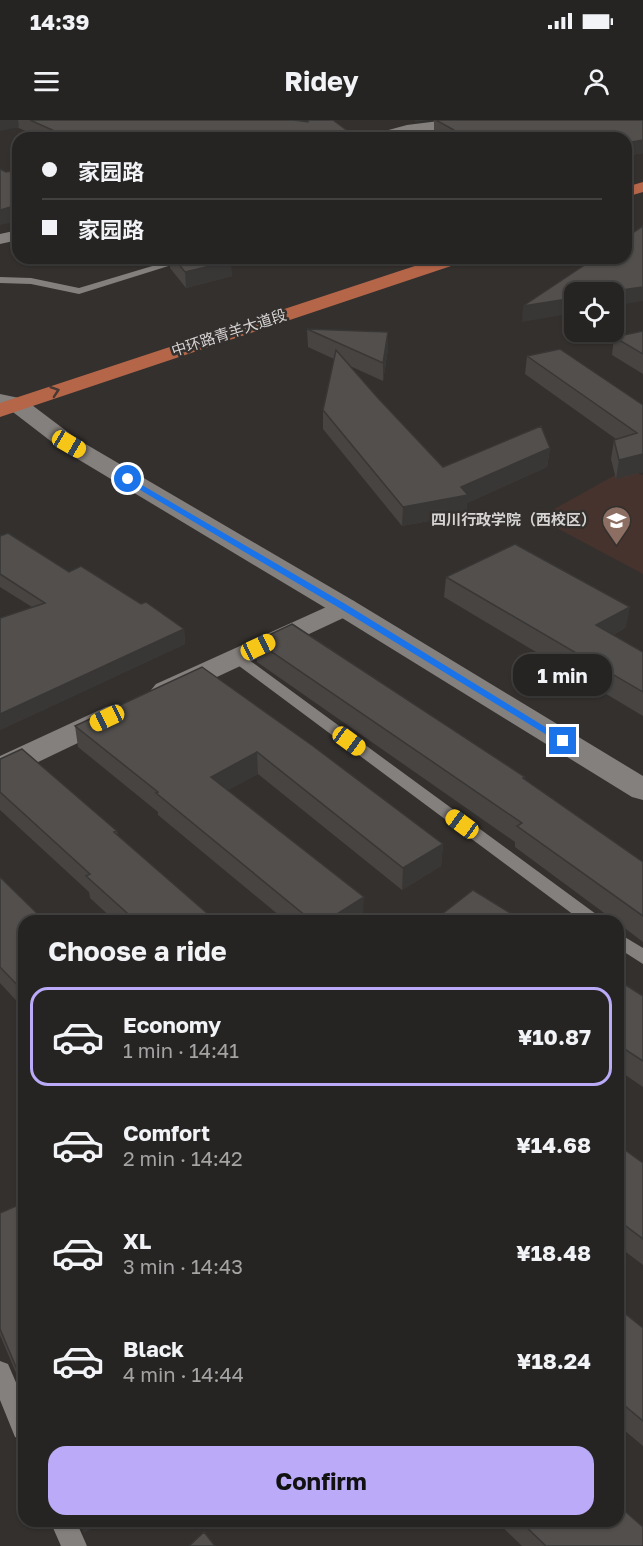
<!DOCTYPE html>
<html lang="en">
<head>
<meta charset="utf-8">
<style>
	:root { --surface:#262422; --page:#2e2c2a; --text:#f1f3f6; --muted:#a4a4a5; --line:#424140; --accent:#baaaf7 }
	body { margin:0; font-family:"Golos Text","Noto Sans SC",sans-serif; background:var(--page); color:var(--text); height:100vh; display:flex; flex-direction:column; font-size:22px; white-space:nowrap }
	* { box-sizing:border-box; margin:0 }
	p { font-size:20px; color:var(--muted) }
	.icon { flex:none; width:33px; height:33px; fill:none; stroke:currentColor; stroke-width:2; stroke-linecap:round; stroke-linejoin:round }
	.map { position:relative; flex:1; overflow:hidden }
	.panel { position:absolute; left:18px; top:795px; width:606px; height:612px; display:flex; flex-direction:column; background:var(--surface); border-radius:18px; box-shadow:0 2px 4px #0004,0 0 0 2px var(--line) }
	.panel>* { flex:none }
	.hud { position:absolute; left:12px; top:12px; width:620px; height:132px; border-radius:18px; box-shadow:0 2px 4px #0004,0 0 0 2px var(--line); display:grid; align-content:center; height:132px; padding:0 30px; background:var(--surface) }
	.tools { position:absolute; left:564px; top:162px; display:grid; gap:12px }
	.tools a { display:grid; place-items:center; width:60px; height:60px; border-radius:12px; background:var(--surface); box-shadow:0 2px 4px #0004,0 0 0 2px var(--line); font-size:30px }
	.end { position:absolute; width:27px; height:27px; margin:-14px; border:8px solid #1a73e8; background:#fff; box-shadow:0 0 0 3px #fff }
	.from { border-radius:50% }
	.bubble { position:absolute; height:42px; border-radius:18px; background:var(--surface); box-shadow:0 2px 4px #0004,0 0 0 2px var(--line); font-size:20px; font-weight:700; line-height:42px; text-align:center }
	.car { position:absolute; width:18px; height:36px; margin:-18px -9px; border-radius:8px; box-shadow:0 0 4px 2px #0007; background:linear-gradient(#f5c518 24%,#345 0 40%,#f5c518 0 76%,#345 0 86%,#f5c518 0) }
	.hud b { display:flex; align-items:center; gap:21px; height:57px; font-size:22px }
	.hud b+b { border-top:2px solid var(--line) }
	.hud i { width:15px; height:15px; background:var(--text) }
	ul { padding:0; list-style:none }
	li { display:flex; align-items:center; gap:18px; height:99px; margin:0 12px 9px; padding:0 18px; border:3px solid transparent; border-radius:18px }
	li div { flex:1 }
	li b { display:block; font-size:22px }
	li em { font-style:normal; font-weight:700 }
	li.selected { border-color:var(--accent) }
	li>.icon { width:54px; height:54px; stroke-width:1.5 }
	h2 { padding:0 30px; font-size:27px; line-height:72px }
	.primary-button { display:flex; gap:12px; margin-top:auto; padding:12px 30px }
	.primary-button a { flex:1; height:69px; border-radius:18px; background:var(--accent); color:#111; font-size:24px; font-weight:700; line-height:69px; text-align:center }
	.status { display:flex; justify-content:space-between; align-items:center; height:42px; padding:0 30px; background:var(--surface); direction:ltr }
	.status svg { height:16px; fill:currentColor }
	header { display:flex; justify-content:space-between; align-items:center; height:78px; padding:0 30px; background:var(--surface); font-size:27px; font-weight:700 }
	.map>svg:first-child { display:block }
	.education { fill:#46332d }
	.lines { fill:none; stroke-linecap:round; stroke-linejoin:round }
	.lane { fill:#84807e; fill-rule:evenodd }
	.street { fill:#84807e; fill-rule:evenodd }
	.secondary { fill:#84807e; fill-rule:evenodd }
	.primary { fill:#b56649; fill-rule:evenodd }
	.wall { fill:#474442 }
	.shaded-wall { fill:#393736 }
	.building { fill:#524f4d; stroke:#393736; stroke-width:1.5 }
	.oneway { stroke:#463832 }
	.route { fill:#1a73e8 }
	.labels { text-anchor:middle; stroke-width:5; stroke-linejoin:round; paint-order:stroke }
	.far-street-label { font-size:15px; fill:#d6d4d3; stroke:#33302e }
	.far-poi-label { font-size:15px; font-weight:bold; fill:#d6d4d3; stroke:#33302e; text-anchor:end }
</style>
</head>
<body>
<div class="status"><b>14:39</b><svg viewBox="0 0 49 12"><path d="M0 12V9h3v3zM5 12V6h3v6zM10 12V3h3v9zM15 12V0h3v12zM26 1h20v11H26zM47 4h2v5h-2z"/></svg></div>
<header><svg class="icon" aria-label="menu" viewBox="0 0 24 24"><path d="M4 6h16M4 12h16M4 18h16"/></svg>Ridey<svg class="icon" aria-label="person" viewBox="0 0 24 24"><circle cx="12" cy="8" r="4"/><path d="M4 21q1-7 8-7t8 7"/></svg></header>
<div class="map">
<svg width="643" height="1426" viewBox="0 0 643 1426">
	<rect width="100%" height="100%" fill="#33302e"/>
	<!-- education -->
	<path class="education" d="M626,349l17,6v99l-105,-56z"/>
	<g class="lines">
		<!-- lane -->
		<path class="lane" d="M179,138h15l-115,36 -48,-10 -31,-1v-6l31,1 48,10z
			M236,533l5,1 359,263 3,4h-21l-351,-261 -2,-3 2,-3z
			M618,813l25,15v16l-25,-16z
			M0,1241l8,3 16,37v40l-9,-4 -15,-37z
			M50,1401h26l11,25h-26z"/>
		<!-- street -->
		<path class="street" d="M447,0h45l-7,4 -77,9 -16,5h-24l2,-3 37,-10z
			M18,110v10l-18,4v-10z
			M344,479l10,2 4,6 -4,6 -178,83 -10,3 -10,-3 -5,-6 5,-6z
			M117,584l11,3 4,6 -4,6 -117,56 -11,3v-22l106,-49z"/>
		<!-- secondary -->
		<path class="secondary" d="M0,274l24,5 53,40 277,162 289,175v24l-11,-3 -298,-184 -273,-164 -52,-40 -9,-1z"/>
		<!-- primary -->
		<path class="primary" d="M643,62v10l-17,5v-10z
			M439,138h27l-3,4 -463,155v-14z"/>
	</g>
	<!-- wall -->
	<path class="wall" d="M0,0h294l14,2 49,16h-315z
		M434,0h209v33l-17,3v-18h-183l-9,-6z
		M163,138h66l3,18 -46,12 -16,-20v-10l-6,2z
		M307,209l81,20 -5,32 -33,-15 28,32 65,69 107,-19 -3,19 -80,36 -1,11 -64,12 -79,-97v-19l11,-51 -26,-12z
		M643,211v43l-31,-19 2,-18z
		M527,236l116,49v67l-27,7 -5,-20 3,-19 2,-1 -91,-65z
		M0,416l69,36 72,32 43,25 1,15 -185,86v-112l32,-11 -32,-20z
		M446,457l180,50 -13,8 30,17v64l-199,-119z
		M256,521l269,139 118,82v80l-25,-19v-2h-3l-100,-74v-5l-258,-180z
		M202,547l241,177 -2,22 -39,24 -144,-116 -30,16 135,129 -3,2h-74l-128,-106v-3l-80,-65 -3,-21z
		M0,639l117,72 1,5 98,85h-101l-25,-23 -1,-6 -89,-82z
		M0,757l24,44v88l-24,-26z
		M618,860l25,16v91l-25,-17z
		M618,1025l25,18v102l-25,-19z
		M24,1086v186l-24,-57v-122z
		M618,1188l25,20v118l-25,-21z
		M496,1401h122l25,25h-121z"/>
	<!-- shaded-wall -->
	<path class="shaded-wall" d="M0,0h18l1,7 -19,4z
		M415,0h14l-14,2z
		M305,11v7h-25z
		M643,20v13l-17,3v-13z
		M18,85v16l-18,4v-15z
		M231,141l1,15 -46,12 -1,-16z
		M643,167v14l-29,5v-14h-7z
		M574,178v15l-52,9 1,-16z
		M388,212v17l-5,32v-18z
		M550,328l-3,19 -80,36 -1,11 -64,12 1,-19 58,-20z
		M643,334v18l-27,7 3,-19z
		M630,487l-4,20 -33,19 3,-21z
		M184,509l1,15 -185,86v-16z
		M257,632l1,22 -46,25 -1,-22z
		M443,724l-2,22 -39,24 1,-22z
		M364,777l-1,22 -3,2h-34z
		M623,928l-5,21v-16z
		M80,1401h27l-23,12z"/>
	<!-- building -->
	<path class="building" d="M30,0h264l14,2v-2h25l24,18h-47l-5,-5v-2l-25,7h-210z
		M436,0h207v20l-17,3v-5h-158z
		M0,49l6,3 12,-2v35l-18,5z
		M643,106v61l-36,5h-33v6l-51,8 72,-48h31v-21z
		M174,138h55l2,3 -46,11z
		M307,209l81,3 -5,31z
		M643,211v23l-29,-17z
		M560,229l83,56v49l-24,6 -5,-20 23,-7 -110,-77z
		M336,230l42,48 65,69 98,-41 9,22 -89,39 7,8 -65,12 -80,-97z
		M8,413l61,39 12,-6 60,38 5,-2 38,27 -184,85v-96l45,-15 -45,-29v-38z
		M515,424l115,63 -34,18 47,27v40l-197,-115z
		M292,504l233,153 -2,1 120,84v54l-126,-90 5,-3 -266,-182z
		M202,547l111,79 130,98 -40,24 -146,-116 -46,25 153,120 -38,24h-14l-156,-128 2,-1 -83,-66z
		M22,629l95,82 -3,1 102,89h-80l-50,-45 4,-2 -90,-82v-33z
		M0,757l45,44h-21v71l-24,-25z
		M473,770l50,31h-90z
		M618,860l25,16v65l-20,-13 -5,5z
		M618,1025l25,18v76l-25,-19z
		M23,1083l1,3v180l-24,-57v-116z
		M618,1188l25,20v93l-25,-21z
		M618,1385l25,22v19h-97l-26,-25h98z
		M204,1412l11,14h-26z"/>
	<!-- one-way arrows -->
	<defs><path id="oneway-chevron" d="M-2-3.5L2.5 0L-2 3.5" fill="none" stroke-width="1.6" stroke-linecap="round" stroke-linejoin="round" transform="scale(1.5)"/></defs>
	<use class="oneway" href="#oneway-chevron" transform="translate(55 271) rotate(-19)"/>
	<!-- route -->
	<path class="route" d="M125,358h5l217,127 221,136 -8,2 -219,-134 -216,-128z"/>
	<!-- icons -->
	<defs>
		<symbol id="university-pin" viewBox="-11 -11 22 30"><path d="M0 17L-7.5 6A9.5 9.5 0 1 1 7.5 6Z" fill="#8d6e63" stroke="#33302e"/><path d="M0-5L7-2L0 1L-7-2ZM-4 1L0 2.5L4 1V4Q0 6-4 4Z" fill="#fff"/></symbol>
	</defs>
	<g fill-rule="evenodd">
		<use href="#university-pin" x="600" y="384" width="33" height="45"/>
	</g>
	<g class="labels">
		<!-- far-street labels -->
		<g class="far-street-label">
			<text transform="translate(229 213) rotate(-18)" y="5">中环路青羊大道段</text>
		</g>
		<!-- far-poi labels -->
		<g class="far-poi-label">
			<text x="596" y="405">四川行政学院（西校区）</text>
		</g>
	</g>
</svg>
<div class="tools">
<a><svg class="icon" aria-label="locate" viewBox="0 0 24 24"><circle cx="12" cy="12" r="6"/><path d="M12 2v4M12 18v4M2 12h4M18 12h4"/></svg></a>
</div>
<i class="end from" style="left:128px;top:359px"></i>
<i class="end" style="left:563px;top:621px"></i>
<div class="bubble" style="left:513px;top:534px;width:99px">1 min</div>
<i class="car" style="left:69px;top:324px;rotate:120deg"></i>
<i class="car" style="left:258px;top:527px;rotate:65deg"></i>
<i class="car" style="left:107px;top:598px;rotate:245deg"></i>
<i class="car" style="left:349px;top:621px;rotate:126deg"></i>
<i class="car" style="left:462px;top:704px;rotate:306deg"></i>
<div class="hud">
<b><i class="from"></i>家园路</b>
<b><i></i>家园路</b>
</div>
<section class="panel">
<h2>Choose a ride</h2>
<ul>
<li class="selected"><svg class="icon" aria-label="car" viewBox="0 0 24 24"><path d="M5 17H2v-5l4-1 3-4h7l3 4 3 1v5h-3M9 17h6M6 11h13"/><circle cx="7" cy="17" r="2"/><circle cx="17" cy="17" r="2"/></svg><div><b>Economy</b><p>1 min · 14:41</p></div><em>¥10.87</em></li>
<li><svg class="icon" aria-label="car" viewBox="0 0 24 24"><path d="M5 17H2v-5l4-1 3-4h7l3 4 3 1v5h-3M9 17h6M6 11h13"/><circle cx="7" cy="17" r="2"/><circle cx="17" cy="17" r="2"/></svg><div><b>Comfort</b><p>2 min · 14:42</p></div><em>¥14.68</em></li>
<li><svg class="icon" aria-label="car" viewBox="0 0 24 24"><path d="M5 17H2v-5l4-1 3-4h7l3 4 3 1v5h-3M9 17h6M6 11h13"/><circle cx="7" cy="17" r="2"/><circle cx="17" cy="17" r="2"/></svg><div><b>XL</b><p>3 min · 14:43</p></div><em>¥18.48</em></li>
<li><svg class="icon" aria-label="car" viewBox="0 0 24 24"><path d="M5 17H2v-5l4-1 3-4h7l3 4 3 1v5h-3M9 17h6M6 11h13"/><circle cx="7" cy="17" r="2"/><circle cx="17" cy="17" r="2"/></svg><div><b>Black</b><p>4 min · 14:44</p></div><em>¥18.24</em></li>
</ul>
<div class="primary-button"><a>Confirm</a></div>
</section>
</div>
</body>
</html>
